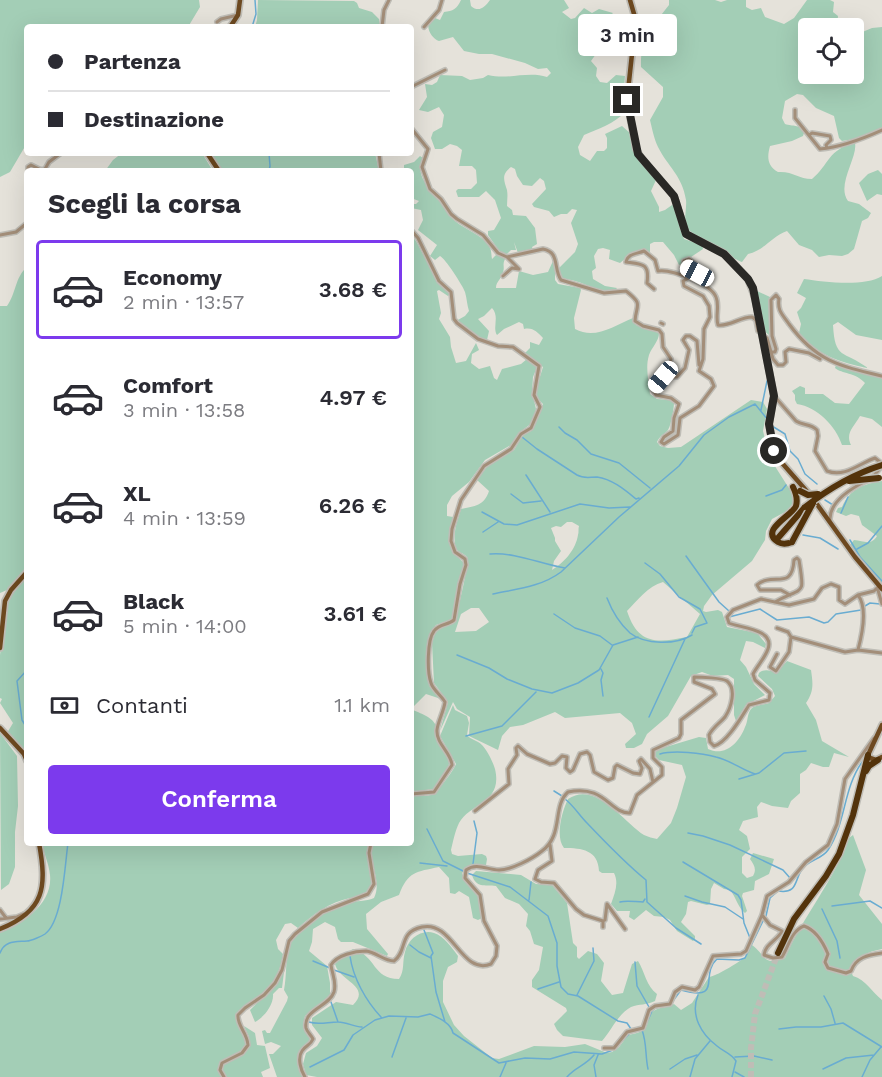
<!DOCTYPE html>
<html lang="it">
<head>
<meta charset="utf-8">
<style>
	:root { --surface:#fff; --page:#f7f7f7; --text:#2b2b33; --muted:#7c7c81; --line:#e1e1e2; --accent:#7c3aed }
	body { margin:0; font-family:"Work Sans",sans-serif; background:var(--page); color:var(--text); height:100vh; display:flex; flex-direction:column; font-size:22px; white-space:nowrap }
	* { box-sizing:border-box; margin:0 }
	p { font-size:20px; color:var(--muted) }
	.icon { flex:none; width:33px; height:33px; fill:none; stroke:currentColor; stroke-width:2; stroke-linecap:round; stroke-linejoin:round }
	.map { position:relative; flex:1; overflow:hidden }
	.sheet { position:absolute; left:24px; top:168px; width:390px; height:678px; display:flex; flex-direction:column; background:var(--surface); border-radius:6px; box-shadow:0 6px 24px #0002 }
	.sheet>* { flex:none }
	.hud { position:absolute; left:24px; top:24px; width:390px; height:132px; border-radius:6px; box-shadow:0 6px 24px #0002; display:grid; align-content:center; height:132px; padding:0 24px; background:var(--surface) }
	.buttons { position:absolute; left:798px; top:18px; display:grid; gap:12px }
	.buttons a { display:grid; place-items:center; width:66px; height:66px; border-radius:6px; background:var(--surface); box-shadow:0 6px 24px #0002; font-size:30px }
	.end { position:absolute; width:27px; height:27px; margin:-14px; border:8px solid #292825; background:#fff; box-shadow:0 0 0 3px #fff }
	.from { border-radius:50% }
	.bubble { position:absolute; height:42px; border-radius:6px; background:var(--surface); box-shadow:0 6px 24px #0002; font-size:20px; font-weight:600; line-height:42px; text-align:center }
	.car { position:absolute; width:18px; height:36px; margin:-18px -9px; border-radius:8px; box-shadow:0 0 4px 2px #0007; background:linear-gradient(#fff 24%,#345 0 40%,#fff 0 76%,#345 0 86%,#fff 0) }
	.hud b { display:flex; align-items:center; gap:21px; height:57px; font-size:22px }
	.hud b+b { border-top:2px solid var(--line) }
	.hud i { width:15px; height:15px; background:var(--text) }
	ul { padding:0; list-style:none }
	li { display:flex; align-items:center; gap:18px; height:99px; margin:0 12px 9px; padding:0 12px; border:3px solid transparent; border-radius:6px }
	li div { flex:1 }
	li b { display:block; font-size:22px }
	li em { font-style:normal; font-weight:600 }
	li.selected { border-color:var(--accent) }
	li>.icon { width:54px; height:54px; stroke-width:1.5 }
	h2 { padding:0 24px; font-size:27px; line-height:72px }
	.pay { display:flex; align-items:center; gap:15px; height:66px; padding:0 24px; font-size:22px }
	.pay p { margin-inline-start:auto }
	.cta { display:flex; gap:12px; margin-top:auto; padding:12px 24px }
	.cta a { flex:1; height:69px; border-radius:6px; background:var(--accent); color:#fff; font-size:24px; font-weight:600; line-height:69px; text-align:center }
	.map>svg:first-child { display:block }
	.green { fill:#a3ceb6; fill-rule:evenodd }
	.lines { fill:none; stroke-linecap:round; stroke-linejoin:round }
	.stream { stroke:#69acd1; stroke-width:1.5 }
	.highway-tunnel { stroke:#bfbdb6; stroke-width:6; stroke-dasharray:6 3; stroke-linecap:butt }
	.minor-casing { stroke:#bfbdb6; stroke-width:6 }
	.major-casing { stroke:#bfbdb6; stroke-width:8 }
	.highway-casing { stroke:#bfbdb6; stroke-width:9 }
	.minor { stroke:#a38e79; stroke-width:3 }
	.major { stroke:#6d4920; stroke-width:4.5 }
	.highway { stroke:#53330b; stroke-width:6 }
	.highway-bridge-casing { stroke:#bfbdb6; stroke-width:9; stroke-linecap:butt }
	.highway-bridge { stroke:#53330b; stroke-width:6 }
	.route { stroke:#292825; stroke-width:8 }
</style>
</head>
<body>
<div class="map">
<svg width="882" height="1077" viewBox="0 0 882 1077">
	<rect width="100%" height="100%" fill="#e5e2da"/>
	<!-- green -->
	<path class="green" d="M0,0h199l1,7 -12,20h-161v116l-17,29 -10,5z
		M258,0l96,1 3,2 2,5 13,4 7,7 1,7 -125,1 2,-7z
		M461,0h9l1,6c8,7 14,1 19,-6h74l5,8 -7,4 9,7 4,-1 9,-10 8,5 7,-4 14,4 -22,22h-7l-2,3 10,8v5l4,3 -5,7 6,7 -1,8 4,6 7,1 9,-8 9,1 -2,25 2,11c-11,12 -27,17 -41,23l-6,12 2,8 10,6 7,-10h7l3,-3v-10l-2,-4 17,-8 9,8 5,22 20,24 -5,11 8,16v5l6,-2 7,-5 3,1 5,23 4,10 18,6 1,4 -24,16 -5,-10 -11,-13h-9l-4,2v9c-14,-6 -20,2 -30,10l-11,-4 1,-9 -7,-2 -5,1 -4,7 2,12 -4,3 1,8 12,7 12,2 -3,4c-14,0 -25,-7 -39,-11 -5,-2 -9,-1 -14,-4l-2,-9 16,-16 3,-8 -7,-21 6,-13 -5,-1 -5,5h-6l-7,3 -5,-6 -15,-4 -2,-3 14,-15 -2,-8 -4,-3 -8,8 -9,-1 -6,-9 -2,-7 -4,-2c-10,8 -7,13 -4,23 1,6 0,11 0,16l5,4 1,5 13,1 9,12 2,16 -5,3 1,3 -15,3 -4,-11 2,8h-5l-5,5 -6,-3 -12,-17v-4l6,-1 7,-12 -6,-18 -9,-9 -7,6h-21l-2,-6 2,-2h13l6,-6 -1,-13 -4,-4h-13l3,-16 -5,-4 -7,-2 -8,5h-7l-4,-11 2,-6 9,-5 2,-12 -5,-8 -11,5 -9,-2 8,-13 -2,-13 7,1 5,-3 3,-7 22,1 8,4 13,-2 5,-3c20,5 40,-4 59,2l4,-4 -4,-5 -9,1 -13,-6 -33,-9h-13l-15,-3 -11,-14 -14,4c-6,-2 -13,-11 -10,-19l6,-4 5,2 4,-8c9,-1 13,-3 17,-12z
		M669,0h46l6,2 6,-2h19v7l6,3 9,-2 4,9 19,7 10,-6 13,-18h23l4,2 -1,10 5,4 -1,10 3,2h-32v46h46v-43l6,2 12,-5 10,-1v101l-22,10 -18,3 -3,-3 -5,-22 -18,-8 -13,-13 -6,-1 -12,7 -3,17 3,6c8,3 14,-1 19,9l-1,3 -11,5 -22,5c-3,11 -3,20 8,26 15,-1 20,7 34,7 17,-14 16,-30 43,-36 3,14 -19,42 -7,58l11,3 12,9 -3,5 -6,3 -8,28 -6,5 -6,2 -13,-1 -10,2 -7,-7 -13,-5 -12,-14c-15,5 -22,19 -39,23l-6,8c-5,-1 -52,-29 -55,-34 -4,-8 0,-19 -1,-28 -4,-25 -18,-33 -28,-53 -4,-8 -6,-19 -8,-27l13,-23v-10l-22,-20c-1,-28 11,-40 28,-62z
		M122,153h34l17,3 8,-3h21l11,18h-108l8,-11z
		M209,153h166l4,18h-157z
		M420,156l3,2c-9,20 8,30 18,44 5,7 8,14 14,19 11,9 26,13 34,25 3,4 2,9 3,13l5,-5 8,5c-3,6 0,8 -2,13 -1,7 -7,9 -7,16h20l3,-17 14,4 15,-3 5,-11 2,2v17l3,4 22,4 1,2 -7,28 1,11c20,11 39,-3 58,-11l3,7 23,8c0,8 -7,14 -10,22 -4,13 0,27 1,39l7,5 14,1 3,3c0,5 -3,23 -6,27 -4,5 -8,5 -11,12l3,4 8,2 13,-1 70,-47 12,2 4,7 -4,22 4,16 4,13 21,33 1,10 -6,8 -15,8 -6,12 -1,9 -13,21 -40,34 -8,11 -1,5 3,1 12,-2 4,2 5,15 30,6 9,11 -1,4 -12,-6 -7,-1 -6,19 6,7 8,17 11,11 -19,10 -10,16 -2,-6v-36l-6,-4 -15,1 -11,-4 -11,4 -23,40 -21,18 -5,10 -8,4h-8l-1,-4 11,-10 -4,-11 -12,-10 -55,5 -10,-6 -32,13 -13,2 -8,9 -4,14 -29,-14 1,-19 -13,-8 -4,-7 -13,29 8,-29 -14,-19 -2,-40 3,-10 5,-5 14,-5c3,-8 16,-63 13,-66 -3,-4 -8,-4 -11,-8 -4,-15 1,-27 5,-40 14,-3 23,-3 28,-18l-12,-11 12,-16 25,-14 9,-15 8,-4 12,-27 -6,-6 -2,-5 8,-26 -18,-14 5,-5v-6l9,3 4,-7c-6,-6 -10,-11 -19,-9l-1,-5 -4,-2 -15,7 -7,6c-5,-8 3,-18 -5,-27l-8,8 -6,3 11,12 -2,9 -10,-3 -21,-16 9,-5 4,-5c-2,-6 -2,-12 -4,-19 -2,-6 -20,-34 -25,-36l-5,4 -5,-4 7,-11 -19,-15 5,-10 -2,-10 -10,-2v-4h5l3,-3 -8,-3v-27h-7v-6l10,-3zM567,522h5l7,4c-1,3 0,6 -1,9 -2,14 -14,28 -26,35l2,-9 7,-10 -6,-10v-3l-4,-10 5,-2 5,1zM663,582l37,32 -13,23c-30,6 -49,8 -60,-26 10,-10 21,-25 36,-29zM471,608h8l10,14 -13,9 -21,1 6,-18z
		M878,170l4,4v21l-5,-1 -10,7 -8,-18 9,-9z
		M411,235l5,6 23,43 11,10 -2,2 -9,-6 -2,1 4,22 -2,6 11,18 1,10 5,16 10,-2 10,-18 3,7 -7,4 -1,9 8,6 11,-3 4,12 3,2 5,-11 19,-5 6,-5 10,8 -4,10 -1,15 4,17 -4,14 -12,9 -9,13 -26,15 -16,22 -17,14 -5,9v11l6,1 -4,22 2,2 2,11 10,10 1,4 -6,16 -5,37 -17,6 -8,13v44l2,5 11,12 -15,-5 -13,13v3c9,4 23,8 24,20 0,5 0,9 2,14 3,6 9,11 10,16 2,8 -11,24 -16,29l-22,3z
		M27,267v299l-20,24 -7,3v-287h7c9,-12 8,-29 20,-39z
		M882,276v64l-26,-5 -18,-13 -5,3c2,35 10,25 35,43 -27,-5 -51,-13 -69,-35l2,-9 -4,-12 4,-4 5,-10 -9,-5 7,-14c20,3 61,8 78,-3z
		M757,291l13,6v38l3,14 -4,-14 -6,-5 -8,-38z
		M836,365l46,13v49l-10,-8 -12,-3c-6,11 -15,17 -9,29h-9c-6,-19 -25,-38 -45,-41l-2,-4v-5l-3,-4 8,-5 5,2v6h18l12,9 14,1 16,-21c-10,-11 -23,-9 -30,-15z
		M882,481v103l-4,-2 -28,-37 4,-5c10,1 17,6 23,-4l-15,-11 -3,-9 -8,-2 -5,2 -10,-4 2,-4 4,-1c8,-18 21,-23 40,-26z
		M27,576v180l-20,-23 6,-10 -13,-20 2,-4 -2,-1v-43l7,-54z
		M787,661l24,9c2,14 3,21 -5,33l10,17 6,21 27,16 -15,-4 -5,14h-6l-12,-4 -5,7 -6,4v19l-9,8 -3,7 -16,-2 -11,-4 -4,5 1,10 -15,4 -4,9 8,6 3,13 -8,8v16l5,5 6,-2c4,-7 1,-11 -3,-17l3,-6 21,6 -5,15 -14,7 -1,9 -11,3 -1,3 5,15 -2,2c-7,-5 -9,-16 -15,-23l-6,-1 -10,-6 -3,6 -1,15 -3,1 -16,-4 -3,1 -2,12 -5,8 14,14v3l-2,2 -16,-10 -7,-11 -6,-3 -10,-1 -8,-6 -12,10 -5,-3 1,-6h-13l-6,-7c4,-11 8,-21 3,-31h-12l-3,-2c-1,-21 -17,-23 -35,-23 -9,-11 -2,-37 4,-49 27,-19 56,23 76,36 4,2 9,3 13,4l14,-16 6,-15 9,-31 -4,-12 -23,-5 -4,-4v-4l4,-3 40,-12 7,1 2,11c17,8 31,-6 37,-22 3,-5 2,-13 6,-18 4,-4 13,-4 18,-6l6,-7 -3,-7 -14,-13 1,-3c5,-5 12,-2 18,-1z
		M453,705l2,5 12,6 2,7 -2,12c4,5 10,5 15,10 5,5 11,17 13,24 8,34 -24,33 -36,54 -4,8 -6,19 -8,27l1,4 6,2 24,-2 4,2 1,3 -1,6h-16l-8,8 3,8 13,14 4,23 -4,2 -5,-2 -4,-21 -10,-6 -4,3 -5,-1 -1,-15 -10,-11c-23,5 -31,4 -40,28l-18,7 -15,12 1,15 21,25 -1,2 -34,-14h-12l-3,-3 -3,-12 -10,-5 -12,7 -1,13 -3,9 18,15 3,17v14l-25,19 -2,10 8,14 -11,12 -1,17 4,8h-26l-8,-23h4l8,-8 -10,-4 -6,2 -3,-13 3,-1 2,3h3l17,-32 1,-4 -4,-7c3,-15 1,-32 6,-46 7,-18 40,-35 57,-41 9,-3 19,-1 27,-5 9,-18 -8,-37 0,-55h37v-46c7,-3 13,0 20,-2 5,-1 23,-25 25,-31l-16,-28z
		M0,733l17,23 1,50 -3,26v35l-6,17 -8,6z
		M853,835l13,35 -7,25 23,29v25c-15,3 -24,7 -32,20l3,7c13,4 19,16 29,24v77h-565l-11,-2 -3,-11 3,-11 11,-7 5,-8 -10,-13v-7l24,-16 17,3c19,-19 -14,-24 -18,-41l10,-10 8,-5c24,7 19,30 46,30 6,-9 3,-17 6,-27 3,-13 16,-23 29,-19 10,3 18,15 24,23l-1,6 -9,5 -5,14v21l11,23 10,11 28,22 7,1 35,-13 31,1 20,-3 22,9 5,-1 7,-5 9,-12c29,-4 14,-18 27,-25 6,-3 12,-2 19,-6l7,6 11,-7 17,-26c6,0 30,-15 35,-19 3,-4 6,-9 8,-13 15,11 10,21 33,13 18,-42 49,-77 64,-120z
		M41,843h328l-2,13 6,35 -4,5c-6,1 -13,1 -19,2 -20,4 -38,17 -52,30l-7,-5 -6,1 -9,16 2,9 5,5c-2,13 -6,24 -15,35 -10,12 -31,15 -32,32l8,12 3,11 -7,9 -20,10 -2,6 4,8h-222v-145c23,-9 53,-28 50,-57 -1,-11 -6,-22 -9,-32z
		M476,871l45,4 15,9 16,1 15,18 6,40 4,4v10l2,2 9,-8 9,3 7,9 -3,18 11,14 11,-2 9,-29 6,-3c7,11 8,25 19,33l-2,7c-8,4 -16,3 -24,6 -13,7 -20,24 -29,34l-39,-5 -6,-6 -3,-6 13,-13 -1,-3 -34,-21v-7l7,-10 4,-23 -9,-3 -4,-13 -4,-5 2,-12 -9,-10 -14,-6 -9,-12c-12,-1 -20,2 -24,-11z
		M285,964l-3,24h-3l-6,6c1,11 -10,24 -18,28l-5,-12 24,-24z
		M244,1026l11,7 2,12 8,1 5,22 -9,4 2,5h-36l-5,-5 -1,-7c9,-7 20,-7 27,-16l1,-12z"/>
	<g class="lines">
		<!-- stream -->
		<path class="stream" d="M252,27l4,-13 -1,-14
			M269,171l1,-5 -1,-13
			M761,410l6,-29
			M772,426l13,8 5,17 8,8 7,15 12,10
			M559,427l6,6 12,7 14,14 28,9 31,25
			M522,437l15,12 40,26c7,4 12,2 20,2 15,2 28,13 39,22l3,-1
			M526,475l24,37
			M511,494l12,9 18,-2
			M766,496l16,-6 4,-5
			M825,500l8,5
			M482,512l22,12 13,1 63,-21 29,4 21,-1
			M841,513l7,-16
			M483,532l15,-10
			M803,535l17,3 18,11
			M850,540l10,17 22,24
			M857,549l11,-6 14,-17
			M490,554c26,-2 50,10 75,14
			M686,556l33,46 10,9
			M645,563l15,11 19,23 21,12 7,14 -12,4 -3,6
			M493,594c23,-5 48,-7 68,-22l58,-55 60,-51 25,-31 25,-18 26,-13 13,16
			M607,598c5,13 12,25 23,35 15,12 46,12 62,2
			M865,606l5,-3 10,1
			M554,614l21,14 25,8 12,9
			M729,617l31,-8 17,11 32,-3 15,6 4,-1 8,-8 25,-4
			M457,655l32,13 18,11 25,10 20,4 26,-10 21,-13 14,-25 25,-8
			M601,669l2,4 -2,7 2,16
			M27,670l-10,11 5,39 5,8
			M649,717l36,-78
			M466,736l36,-10 34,-34
			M660,754c14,-4 42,-1 56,3 14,3 26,13 39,17
			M739,779l20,-6 25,-20 22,-2
			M554,791l8,5
			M565,799c9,7 14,16 22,24 19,20 38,40 59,57l1,22 29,26 25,16
			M427,829l16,32 20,10
			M688,833l15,3 27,9 53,25 7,8
			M683,862l55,33 3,5 3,23 6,15
			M420,863l27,3
			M473,864l4,-31 -3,-12
			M467,873l43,14 38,29 9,27v23l4,21 7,7 10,2 40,25 9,2 4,6
			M685,896l17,6 23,5 18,12
			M529,900l2,-18
			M620,902c7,-2 16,0 23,0l2,-3
			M832,906l38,-5 12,7
			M822,909l15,32 3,17
			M766,916l4,-18 8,-7c20,3 16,-10 24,-22 7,-9 20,-10 26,-19 18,-27 15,-61 34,-88
			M424,930l9,23 -2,3 5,36 9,30
			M410,945l9,7 12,6
			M0,953c5,-13 16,-11 27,-12 4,0 15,-5 18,-7 18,-13 20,-71 23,-91
			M350,956c3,22 16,45 31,61
			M313,961l17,7
			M635,962l2,24 12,21
			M334,970l20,7
			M538,989l21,-7
			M577,995l17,-34 -1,-13
			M698,995c-8,20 3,39 19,51 7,6 14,7 19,15l-4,16
			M824,996l7,13 4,14
			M331,1002l7,20
			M309,1022c9,3 19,0 29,0 9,0 16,5 24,5
			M779,1029l17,-2h25l22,-4 39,24
			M642,1030c5,13 3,25 6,39
			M392,1057l14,-39
			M735,1057l19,-1 18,4
			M310,1067l34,-17 9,-15 22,-15 14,-4 29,1 12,-3c9,4 21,9 23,19l46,30 26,-5 25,1 24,-7 28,2 11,-4 17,-17 14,-4 8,-18 3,-3 15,-3 11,-15c43,12 18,-15 36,-31l22,1 6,-2 18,-37
			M670,1069l15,-10 12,-4
			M823,1069l23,-11 28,-3
			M735,1072l9,5
			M500,1077l6,-14
			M567,1077c8,-10 18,-11 27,-22
			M596,1077l-2,-12 4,-10
			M690,1077l5,-18 15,-18
			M862,1077l8,-17 11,-13"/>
		<!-- highway-tunnel -->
		<path class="highway-tunnel" d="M751,1077v-29l4,-34 23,-61"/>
		<defs>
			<path id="minor" d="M217,22l4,-3 17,-4
				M382,27l2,-17 5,-10
				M424,27l15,-17 3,-10
				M411,87l34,-17
				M795,110v8l25,31c21,-2 42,-10 62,-19
				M411,128l17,21 -6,18 8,22 11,10 10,15 6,5 26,16 15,18 9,4 36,-8c17,3 10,19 18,31l43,13 22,-2c18,14 10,13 9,30l8,5 16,4 3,4 1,13 8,12 -3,10 -15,21 3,5 15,3 8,6 -5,14 -1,13 -9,6 -3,5 3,2 14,-9 2,-17 19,-12 15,-20 -3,-7 -12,-8 4,-12 1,-30 6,-12 -1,-11 -6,-10 -19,-10 -1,-5 4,-2
				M809,135l3,-2 18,3 1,4 -5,5 1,3
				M379,153l2,18
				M28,171v-4l3,-2 10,5 4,-1 4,-7 12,-9
				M411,230l7,8 21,43 12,11 3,27 3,4 21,16 20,7 15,1 26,19 -5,29 6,12 -9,21 -10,6 -10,15 -27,17 -23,34 -9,29 -1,12 4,11 10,7 1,6 -6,19 -6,36c-6,5 -15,4 -20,11 -7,9 -7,41 -3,52 2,7 11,13 14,19 -1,9 -7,19 -8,28 -1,14 14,22 15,35l-18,27 -23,2
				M0,235l16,-3 11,-9
				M626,262c2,-9 11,-8 18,-11l11,9 3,11c14,-2 53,13 58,26 4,9 -1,19 2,28 11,2 22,-8 34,-8l4,3 2,11 4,2
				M626,262c16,2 24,1 21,21l7,6
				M503,276l9,-8 7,1 -12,-12
				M685,277l4,-4 7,6 2,-1 1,-4 -13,-7 -2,-6 5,-2 6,5
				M661,323l2,1
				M762,336l5,2 6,21 5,6h5l3,-3 -1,-10 4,-3 20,4 11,6
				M771,352h4l1,-3 -4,-13 -1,-36 5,-5 3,4c-2,12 4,16 10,25 27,37 50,42 93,52
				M675,374l-1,3h3l8,-9 4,-18 -6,-10 3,-4h4l7,5 2,24
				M775,397l21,24c7,5 14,2 21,9l1,6 -3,15 12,20c18,7 33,-8 48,-13l5,4 1,5 -9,11
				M830,520c-1,-19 22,-32 36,-39
				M878,590l4,14
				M858,595c10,13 4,40 0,55
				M775,602c29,-16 30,-5 24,-42l-2,-2 -3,2c-2,32 -21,11 -37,25l3,5h21l9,5
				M777,628l11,4 3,5 54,15 13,-2 24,3
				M777,654l-7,13 6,4 13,-19 2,-15
				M475,811l34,-27 -1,-15 9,-14 -1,-7 2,-2 9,8 23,10 5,-1 7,-7 5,1 -1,11 4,4 3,-2 7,-16 7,-2 3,3 4,17 14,8 5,-2 2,-11 2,-2 16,8 7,1 2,-6 -3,-7 2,-2 9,10 3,13
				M550,845l2,16 -14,9 -3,9 6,3 13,1 22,26 8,6 19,6
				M0,910l6,8
				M762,915l8,10 12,6c-4,9 -17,13 -18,24l9,3 9,-1c7,-11 9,-26 22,-31 12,4 19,16 24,28l-3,8 3,6 18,5 5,-2c5,-14 17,-16 31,-18
				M0,919l17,-2 7,-3
				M603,927v-6l2,-1 2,-16 18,25
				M604,1048h10l13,-16 16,-4 6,-18 6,-4 15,-2 5,-12 7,-5 13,3 4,-3 14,-31 28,-2 5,-3 16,-36 5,-19 22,-14 17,-20 22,-17 9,-21 8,-45 29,-41
				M224,1077l-4,-7 2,-7 20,-10 6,-8c-1,-13 -11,-19 -10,-30l7,-7 19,-13 11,-12 7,-13 7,-29 6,-7 27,-22 46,-18 6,-10 -5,-31 2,-10
				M305,1077c-4,-6 -8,-19 -3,-26 4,-6 8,-5 11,-12 -2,-4 -6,-7 -7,-11 -3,-19 23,-21 28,-36 3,-10 -2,-18 -3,-27 6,-10 24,-14 35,-14 10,1 18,10 28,10 14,-10 4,-29 28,-34 31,-7 39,49 69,37l5,-8 1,-10 -13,-25 -4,-26 -15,-17 1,-8c11,-8 21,0 33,0 12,0 33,-11 43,-19 22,-16 10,-45 26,-59 37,-8 42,22 62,21l7,-18 25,-20v-8l-9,-9v-8l26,-12 2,-4v-14l34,-26 -3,-5 -18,-7v-5c6,0 29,1 33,4 10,8 4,27 -2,36 -5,6 -12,10 -16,18l1,7 4,4c13,-3 28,-30 35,-41l20,-5 1,-7 -15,-13 -2,-6c4,-8 12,-16 15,-25 7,-20 -28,-21 -39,-26l-2,-6 6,-7 28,-11 28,6 25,-6 8,-11 9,-4 8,3v13l6,4 13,-9 16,-4 5,-5"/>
			<path id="major" d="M630,0l11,38 -9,16 -5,46 9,49 6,10 32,37 12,38 38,19 24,26 7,19 19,98 -5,28 6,31 36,41 44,61 27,32
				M230,27l8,-12 2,-15
				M207,153l12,18
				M0,648l5,-47 6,-11 16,-18
				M882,725l-14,30 2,3 6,2 6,-3
				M0,728l24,26 3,7
				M0,929c45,-18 47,-42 39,-86"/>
			<path id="highway" d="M778,538l27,-31
				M792,542c-5,2 -9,3 -14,0 -19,-12 14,-26 18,-36 2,-7 0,-13 -3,-19
				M866,771l3,-5 9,-6
				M778,953l16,-34 32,-43 13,-22 14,-39 15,-60"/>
		</defs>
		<!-- minor casing -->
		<use href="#minor" class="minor-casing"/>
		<!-- major casing -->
		<use href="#major" class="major-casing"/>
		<!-- highway casing -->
		<use href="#highway" class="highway-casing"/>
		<!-- minor -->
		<use href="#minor" class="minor"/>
		<!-- major -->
		<use href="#major" class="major"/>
		<!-- highway -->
		<use href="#highway" class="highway"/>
		<defs>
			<path id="highway-bridge" d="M849,481l30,-3
				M800,491l8,4 10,-1
				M805,507c23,-18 48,-33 77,-42
				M792,542l21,-39"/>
		</defs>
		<!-- highway-bridge casing -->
		<use href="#highway-bridge" class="highway-bridge-casing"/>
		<!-- highway-bridge -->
		<use href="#highway-bridge" class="highway-bridge"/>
	</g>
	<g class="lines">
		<!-- route -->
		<path class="route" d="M627,100l11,54 36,42 12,38 38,20 24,25 5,9 21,108 -5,28 5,27"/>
	</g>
</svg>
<div class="buttons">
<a><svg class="icon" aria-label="locate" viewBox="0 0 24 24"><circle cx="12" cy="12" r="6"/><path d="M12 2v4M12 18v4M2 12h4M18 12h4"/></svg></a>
</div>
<i class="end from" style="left:774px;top:451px"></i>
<i class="end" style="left:627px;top:100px"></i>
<div class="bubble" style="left:578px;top:14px;width:99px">3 min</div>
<i class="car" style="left:697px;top:273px;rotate:298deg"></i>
<i class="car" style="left:663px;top:377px;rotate:220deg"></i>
<div class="hud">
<b><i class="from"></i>Partenza</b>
<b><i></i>Destinazione</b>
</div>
<section class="sheet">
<h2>Scegli la corsa</h2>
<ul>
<li class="selected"><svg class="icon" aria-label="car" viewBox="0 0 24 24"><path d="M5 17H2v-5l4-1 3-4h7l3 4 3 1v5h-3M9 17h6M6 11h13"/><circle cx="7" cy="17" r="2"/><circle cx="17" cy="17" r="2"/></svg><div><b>Economy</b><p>2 min · 13:57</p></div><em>3.68 €</em></li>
<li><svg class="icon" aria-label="car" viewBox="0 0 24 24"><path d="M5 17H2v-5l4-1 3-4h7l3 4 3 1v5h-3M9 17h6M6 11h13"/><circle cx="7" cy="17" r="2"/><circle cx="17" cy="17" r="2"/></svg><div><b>Comfort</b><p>3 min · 13:58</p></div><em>4.97 €</em></li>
<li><svg class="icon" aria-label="car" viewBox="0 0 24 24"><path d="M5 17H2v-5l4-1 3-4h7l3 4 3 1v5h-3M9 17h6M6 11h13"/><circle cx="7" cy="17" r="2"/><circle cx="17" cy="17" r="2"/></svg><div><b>XL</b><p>4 min · 13:59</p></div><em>6.26 €</em></li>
<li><svg class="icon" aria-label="car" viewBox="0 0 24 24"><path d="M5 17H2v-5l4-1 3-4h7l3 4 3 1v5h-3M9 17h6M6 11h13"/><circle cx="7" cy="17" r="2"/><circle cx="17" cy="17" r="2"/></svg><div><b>Black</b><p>5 min · 14:00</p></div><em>3.61 €</em></li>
</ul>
<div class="pay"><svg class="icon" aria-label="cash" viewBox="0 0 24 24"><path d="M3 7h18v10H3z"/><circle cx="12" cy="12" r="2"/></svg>Contanti<p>1.1 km</p></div>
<div class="cta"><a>Conferma</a></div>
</section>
</div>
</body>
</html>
